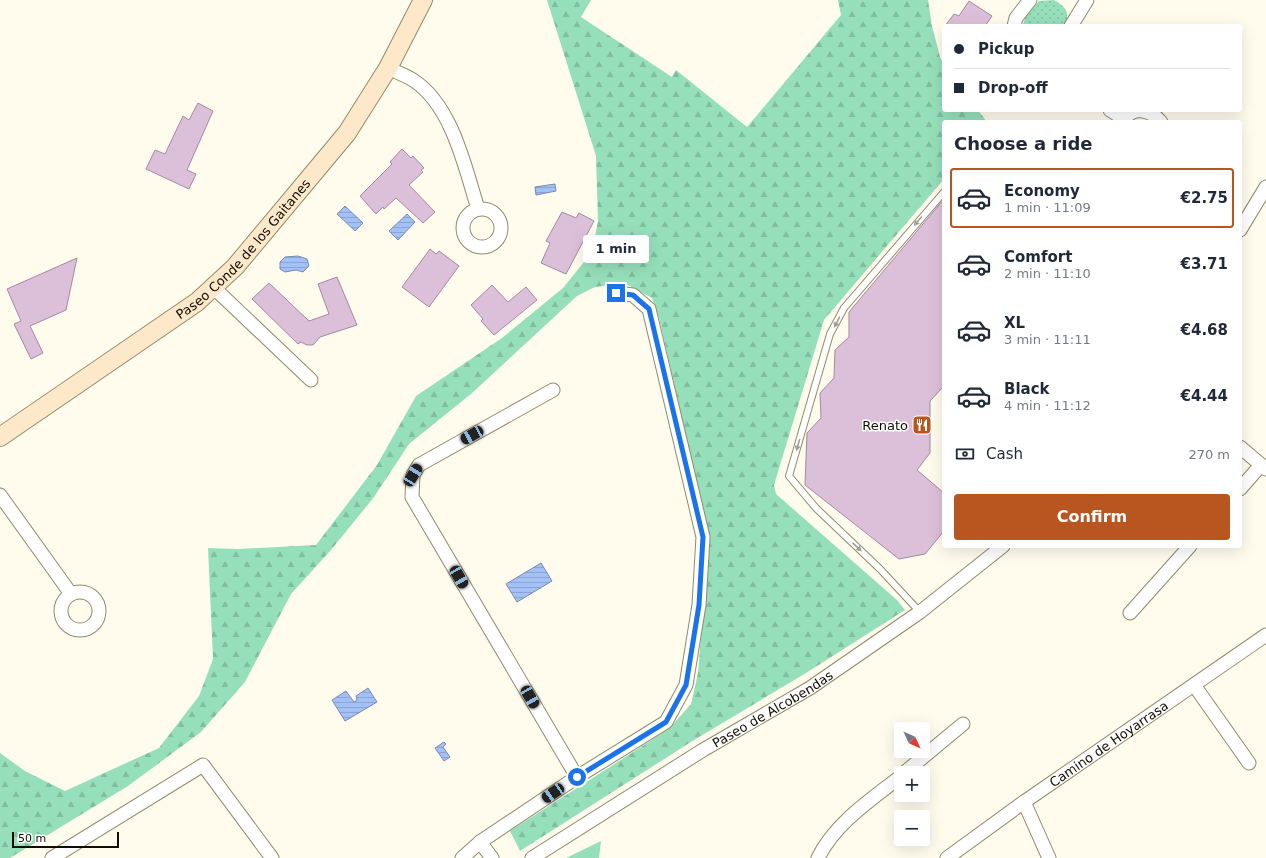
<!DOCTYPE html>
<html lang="en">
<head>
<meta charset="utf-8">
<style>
	:root { --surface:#fff; --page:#f2f2f3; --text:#1f2937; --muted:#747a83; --line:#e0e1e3; --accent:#b9551f }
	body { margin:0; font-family:"DejaVu Sans",sans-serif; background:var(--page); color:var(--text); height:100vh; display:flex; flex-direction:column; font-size:15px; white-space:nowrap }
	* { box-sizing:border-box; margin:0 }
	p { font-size:13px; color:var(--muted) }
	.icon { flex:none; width:22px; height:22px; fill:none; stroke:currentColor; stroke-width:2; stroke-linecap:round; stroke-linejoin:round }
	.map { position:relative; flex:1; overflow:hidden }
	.details { position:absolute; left:942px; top:120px; width:300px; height:428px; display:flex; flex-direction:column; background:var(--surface); border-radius:4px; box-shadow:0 4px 16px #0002 }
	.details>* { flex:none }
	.guide { position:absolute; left:942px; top:24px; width:300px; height:88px; border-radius:4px; box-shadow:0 4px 16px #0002; display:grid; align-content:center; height:88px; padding:0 12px; background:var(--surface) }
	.needle { width:26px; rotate:134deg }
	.tools { position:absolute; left:894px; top:722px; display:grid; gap:8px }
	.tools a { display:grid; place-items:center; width:36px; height:36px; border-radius:4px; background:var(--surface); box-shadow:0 4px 16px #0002; font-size:20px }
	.scale { position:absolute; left:12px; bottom:10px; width:107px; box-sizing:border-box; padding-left:4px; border:2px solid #0f0d03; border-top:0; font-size:11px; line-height:14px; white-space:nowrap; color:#0f0d03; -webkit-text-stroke:3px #fff; paint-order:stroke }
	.end { position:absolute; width:18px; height:18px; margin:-9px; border:5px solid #1a73e8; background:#fff; box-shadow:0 0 0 2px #fff }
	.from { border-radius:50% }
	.bubble { position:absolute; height:28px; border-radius:4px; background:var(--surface); box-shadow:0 4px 16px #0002; font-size:13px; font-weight:600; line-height:28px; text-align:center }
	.car { position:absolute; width:12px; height:24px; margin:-12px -6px; border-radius:5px; box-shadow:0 0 3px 1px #0007; background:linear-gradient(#222 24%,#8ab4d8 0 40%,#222 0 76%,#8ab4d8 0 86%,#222 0) }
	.guide b { display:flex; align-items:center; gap:14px; height:38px; font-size:15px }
	.guide b+b { border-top:1px solid var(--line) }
	.guide i { width:10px; height:10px; background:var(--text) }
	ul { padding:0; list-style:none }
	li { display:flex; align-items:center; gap:12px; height:60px; margin:0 8px 6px; padding:0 4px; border:2px solid transparent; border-radius:4px }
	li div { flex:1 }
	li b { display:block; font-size:15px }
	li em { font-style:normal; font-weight:600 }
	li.on { border-color:var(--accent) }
	li>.icon { width:36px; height:36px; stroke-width:1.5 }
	h2 { padding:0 12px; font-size:18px; line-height:48px }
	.pay { display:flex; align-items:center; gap:10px; height:44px; padding:0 12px; font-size:15px }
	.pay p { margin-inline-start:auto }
	.cta { display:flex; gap:8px; margin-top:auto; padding:8px 12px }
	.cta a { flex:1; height:46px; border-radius:4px; background:var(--accent); color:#fff; font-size:16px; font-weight:600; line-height:46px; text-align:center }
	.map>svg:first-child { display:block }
	.grass { fill:url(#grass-dots) }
	.forest { fill:url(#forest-firs) }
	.park { fill:#96dfbb }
	.water { fill:url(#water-rules); stroke:#778bae }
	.building { fill:#dcc0d9; stroke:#a389a1 }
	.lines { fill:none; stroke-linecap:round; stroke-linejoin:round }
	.lane-casing { stroke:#918a69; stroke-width:8 }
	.street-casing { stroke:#918a69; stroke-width:15 }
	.secondary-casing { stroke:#918a69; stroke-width:20 }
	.lane { stroke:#fff; stroke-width:6 }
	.street { stroke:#fff; stroke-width:13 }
	.secondary { stroke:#fde9ca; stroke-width:18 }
	.oneway { fill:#9f9e9a }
	.route { stroke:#1a73e8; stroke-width:5 }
	.labels { text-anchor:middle; stroke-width:3; stroke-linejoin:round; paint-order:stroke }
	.street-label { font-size:13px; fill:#0f0d03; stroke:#fff }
	.poi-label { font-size:13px; fill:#0f0d03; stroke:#fff; text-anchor:end }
</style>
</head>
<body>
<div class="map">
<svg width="1266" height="858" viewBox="0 0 1266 858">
	<defs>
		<pattern id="grass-dots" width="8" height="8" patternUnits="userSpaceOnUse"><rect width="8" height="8" fill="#96dfbb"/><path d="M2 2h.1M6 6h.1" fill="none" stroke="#80be9f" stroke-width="1.8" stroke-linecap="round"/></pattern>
		<pattern id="forest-firs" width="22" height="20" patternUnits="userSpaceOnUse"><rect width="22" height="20" fill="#96dfbb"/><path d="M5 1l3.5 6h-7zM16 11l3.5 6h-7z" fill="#80be9f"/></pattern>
		<pattern id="water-rules" width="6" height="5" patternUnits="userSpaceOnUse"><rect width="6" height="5" fill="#a3c1f7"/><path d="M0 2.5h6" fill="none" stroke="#8ba5d2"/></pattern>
	</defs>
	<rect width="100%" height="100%" fill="#fffcee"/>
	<!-- grass -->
	<path class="grass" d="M1054,0c13,8 15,11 12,26h-43c1,-11 9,-17 16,-25z"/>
	<!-- forest -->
	<path class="forest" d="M547,0h44l-10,17 91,60 4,-7 71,57 94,-112 -3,-15h90l4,26 8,31 4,7v46h34l9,12h-43v57l-120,141 -50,165 2,9 121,106 8,10 -99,63 -112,67 -174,111 -10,-20 159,-102 22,-25 7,-31 11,-135 -50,-221 -7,-19 -28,-15 -29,4 -18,9 -106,98 -62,50 -35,53 -43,53 -40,44 -46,88 -44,50 -73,54 -118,72h-10v-105l25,18 40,20 94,-43 40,-52 14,-37 -5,-111 30,1 78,-4 61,-80 39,-69 86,-58 61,-50 29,-36 6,-31 -2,-65z"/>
	<!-- park -->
	<path class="park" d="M601,841l-2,17h-33z"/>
	<!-- water -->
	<path class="water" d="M555,184l1,7 -20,4 -1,-8z
		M345,206l18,17 -8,8 -18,-17z
		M407,214l8,8 -17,18 -9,-9z
		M298,256l9,3 2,7 -6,6 -7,-2 -11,2 -5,-3v-7l5,-5z
		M541,563l11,18 -35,21 -11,-18z
		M368,688l9,14 -32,19 -13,-21 14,-9 8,11 3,-2 -1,-4z
		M444,742l2,2 -3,3 7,10 -6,4 -9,-13z"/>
	<!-- building -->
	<path class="building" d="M969,1l23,15 -7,10h-40l9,-12 5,2z
		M198,103l15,8 -26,59 9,4 -7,15 -43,-20 9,-19 10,4 18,-38 6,4z
		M402,149l9,9 2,-2 11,12 -3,2 2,2 -14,13 26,27 -12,11 -27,-25 -12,11 -1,-2 -7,7 -16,-18 32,-32 -2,-2z
		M944,199v187l-14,15v52l-13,17 27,23v38l-19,23 -26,5 -94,-74 2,-52 14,-15 -1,-25 14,-15 1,-28 14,-13v-25z
		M562,212l14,6 3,-5 15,8 -28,53 -25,-11 9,-20 -4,-2z
		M430,249l6,5 3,-3 20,15 -30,41 -27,-20z
		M77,258l-11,52 -36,16 13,27 -12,6 -17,-35 7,-3 -14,-32z
		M337,277l20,48 -37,12 -7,8h-6l-6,-3 -3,2 -46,-45 17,-16 40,38 20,-7 -11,-30z
		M492,285l16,17 18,-15 11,13 -43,35 -13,-14 2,-2 -12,-14z"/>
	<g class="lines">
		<defs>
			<path id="lane" d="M920,612l-40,-43 -64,-61 -27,-32 41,-142 14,-26 100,-116"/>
			<g id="street">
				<path d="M1014,26l2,-8 14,-18"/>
				<path d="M1071,26l16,-26"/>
				<path d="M388,68c8,4 17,7 25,12 39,25 52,87 65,129"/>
				<path d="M1110,110l14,9"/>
				<path d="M1123,122c8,-18 28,-12 38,0"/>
				<circle cx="482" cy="228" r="19"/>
				<path d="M1240,230l26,-43"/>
				<path d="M213,287l98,93"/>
				<path d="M553,390l-134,75 -6,10 -1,22 165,280"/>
				<path d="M1240,447l26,22"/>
				<path d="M1240,489l21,-24"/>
				<path d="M0,495l71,99"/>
				<circle cx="80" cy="611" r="19"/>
				<path d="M1130,613l60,-67"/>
				<path d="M1194,685l55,78"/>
				<path d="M904,773l59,-49"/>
				<path d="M1024,802l25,56"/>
				<path d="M480,842l12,16"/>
				<path d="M52,858l151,-93 69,93"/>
				<path d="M462,858l18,-16 97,-65 89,-55 20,-37 13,-80 4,-68 -54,-228 -16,-14 -17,-2"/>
				<path id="s1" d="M532,858l171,-108 107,-62 110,-76 83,-66"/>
				<path d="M818,858c17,-35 53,-58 83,-82"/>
				<path id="s2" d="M947,858l77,-56 242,-167"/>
			</g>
			<g id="secondary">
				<path id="s3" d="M0,437l197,-135 38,-35 112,-134 41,-65 35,-68"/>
			</g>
		</defs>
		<!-- lane casing -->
		<use href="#lane" class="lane-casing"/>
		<!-- street casing -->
		<use href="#street" class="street-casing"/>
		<!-- secondary casing -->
		<use href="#secondary" class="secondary-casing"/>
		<!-- lane -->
		<use href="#lane" class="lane"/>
		<!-- street -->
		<use href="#street" class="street"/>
		<!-- secondary -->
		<use href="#secondary" class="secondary"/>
	</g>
	<!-- one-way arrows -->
	<defs><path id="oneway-solid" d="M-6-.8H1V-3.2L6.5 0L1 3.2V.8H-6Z"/></defs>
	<g class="oneway">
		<use href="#oneway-solid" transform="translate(918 221) rotate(131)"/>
		<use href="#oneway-solid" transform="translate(837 322) rotate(117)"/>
		<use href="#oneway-solid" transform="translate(798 445) rotate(106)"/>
		<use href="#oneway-solid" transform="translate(857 547) rotate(43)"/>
	</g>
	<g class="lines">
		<!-- route -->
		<path class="route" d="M577,777l89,-55 20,-37 13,-80 4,-68 -54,-228 -16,-14 -17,-2"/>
	</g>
	<!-- icons -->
	<defs>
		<symbol id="restaurant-square" viewBox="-11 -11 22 22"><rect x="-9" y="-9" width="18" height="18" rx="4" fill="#b9551f" stroke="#fff"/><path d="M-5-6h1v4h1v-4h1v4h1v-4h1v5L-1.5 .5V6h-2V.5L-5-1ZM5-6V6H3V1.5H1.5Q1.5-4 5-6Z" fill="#fff"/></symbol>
	</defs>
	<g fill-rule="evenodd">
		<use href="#restaurant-square" x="911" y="414" width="22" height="22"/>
	</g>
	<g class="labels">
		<!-- street labels -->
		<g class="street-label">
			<text dy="5" stroke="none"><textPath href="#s3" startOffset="309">Paseo Conde de los Gaitanes</textPath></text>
			<text dy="5" stroke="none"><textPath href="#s1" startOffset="283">Paseo de Alcobendas</textPath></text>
			<text dy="5" stroke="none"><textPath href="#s2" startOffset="198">Camino de Hoyarrasa</textPath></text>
		</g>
		<!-- poi labels -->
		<g class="poi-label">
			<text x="908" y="430">Renato</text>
		</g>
	</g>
</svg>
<div class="tools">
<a><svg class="needle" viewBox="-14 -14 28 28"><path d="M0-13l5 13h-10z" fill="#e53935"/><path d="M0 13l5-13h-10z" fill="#747a83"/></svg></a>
<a>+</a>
<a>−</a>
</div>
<div class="scale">50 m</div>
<i class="end from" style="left:577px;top:777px"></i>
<i class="end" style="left:616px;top:293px"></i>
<div class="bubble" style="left:583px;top:235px;width:66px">1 min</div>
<i class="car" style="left:472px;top:435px;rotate:241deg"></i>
<i class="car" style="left:413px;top:475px;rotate:31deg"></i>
<i class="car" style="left:459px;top:577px;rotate:150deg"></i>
<i class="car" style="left:530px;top:697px;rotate:150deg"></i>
<i class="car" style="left:553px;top:793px;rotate:236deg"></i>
<div class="guide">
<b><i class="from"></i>Pickup</b>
<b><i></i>Drop-off</b>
</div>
<section class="details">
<h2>Choose a ride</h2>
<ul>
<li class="on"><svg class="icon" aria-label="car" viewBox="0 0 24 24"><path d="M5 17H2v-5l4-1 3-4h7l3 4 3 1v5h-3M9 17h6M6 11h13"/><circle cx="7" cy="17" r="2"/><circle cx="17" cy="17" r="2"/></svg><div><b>Economy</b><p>1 min · 11:09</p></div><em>€2.75</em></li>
<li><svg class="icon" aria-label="car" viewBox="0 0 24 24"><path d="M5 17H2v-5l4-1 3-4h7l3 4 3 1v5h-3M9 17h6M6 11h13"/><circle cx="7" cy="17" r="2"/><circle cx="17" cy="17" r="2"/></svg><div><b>Comfort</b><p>2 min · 11:10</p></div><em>€3.71</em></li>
<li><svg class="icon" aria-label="car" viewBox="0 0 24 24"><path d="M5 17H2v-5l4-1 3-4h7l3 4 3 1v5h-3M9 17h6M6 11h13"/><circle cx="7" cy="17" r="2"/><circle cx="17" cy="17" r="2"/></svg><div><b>XL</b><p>3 min · 11:11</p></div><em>€4.68</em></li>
<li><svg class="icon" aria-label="car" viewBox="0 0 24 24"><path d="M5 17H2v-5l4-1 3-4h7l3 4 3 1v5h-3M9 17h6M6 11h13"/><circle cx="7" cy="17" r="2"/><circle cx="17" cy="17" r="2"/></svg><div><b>Black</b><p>4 min · 11:12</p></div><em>€4.44</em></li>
</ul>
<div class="pay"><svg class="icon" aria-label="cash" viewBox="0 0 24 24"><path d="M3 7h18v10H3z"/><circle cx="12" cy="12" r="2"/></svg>Cash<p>270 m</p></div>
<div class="cta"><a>Confirm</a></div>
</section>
</div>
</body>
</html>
